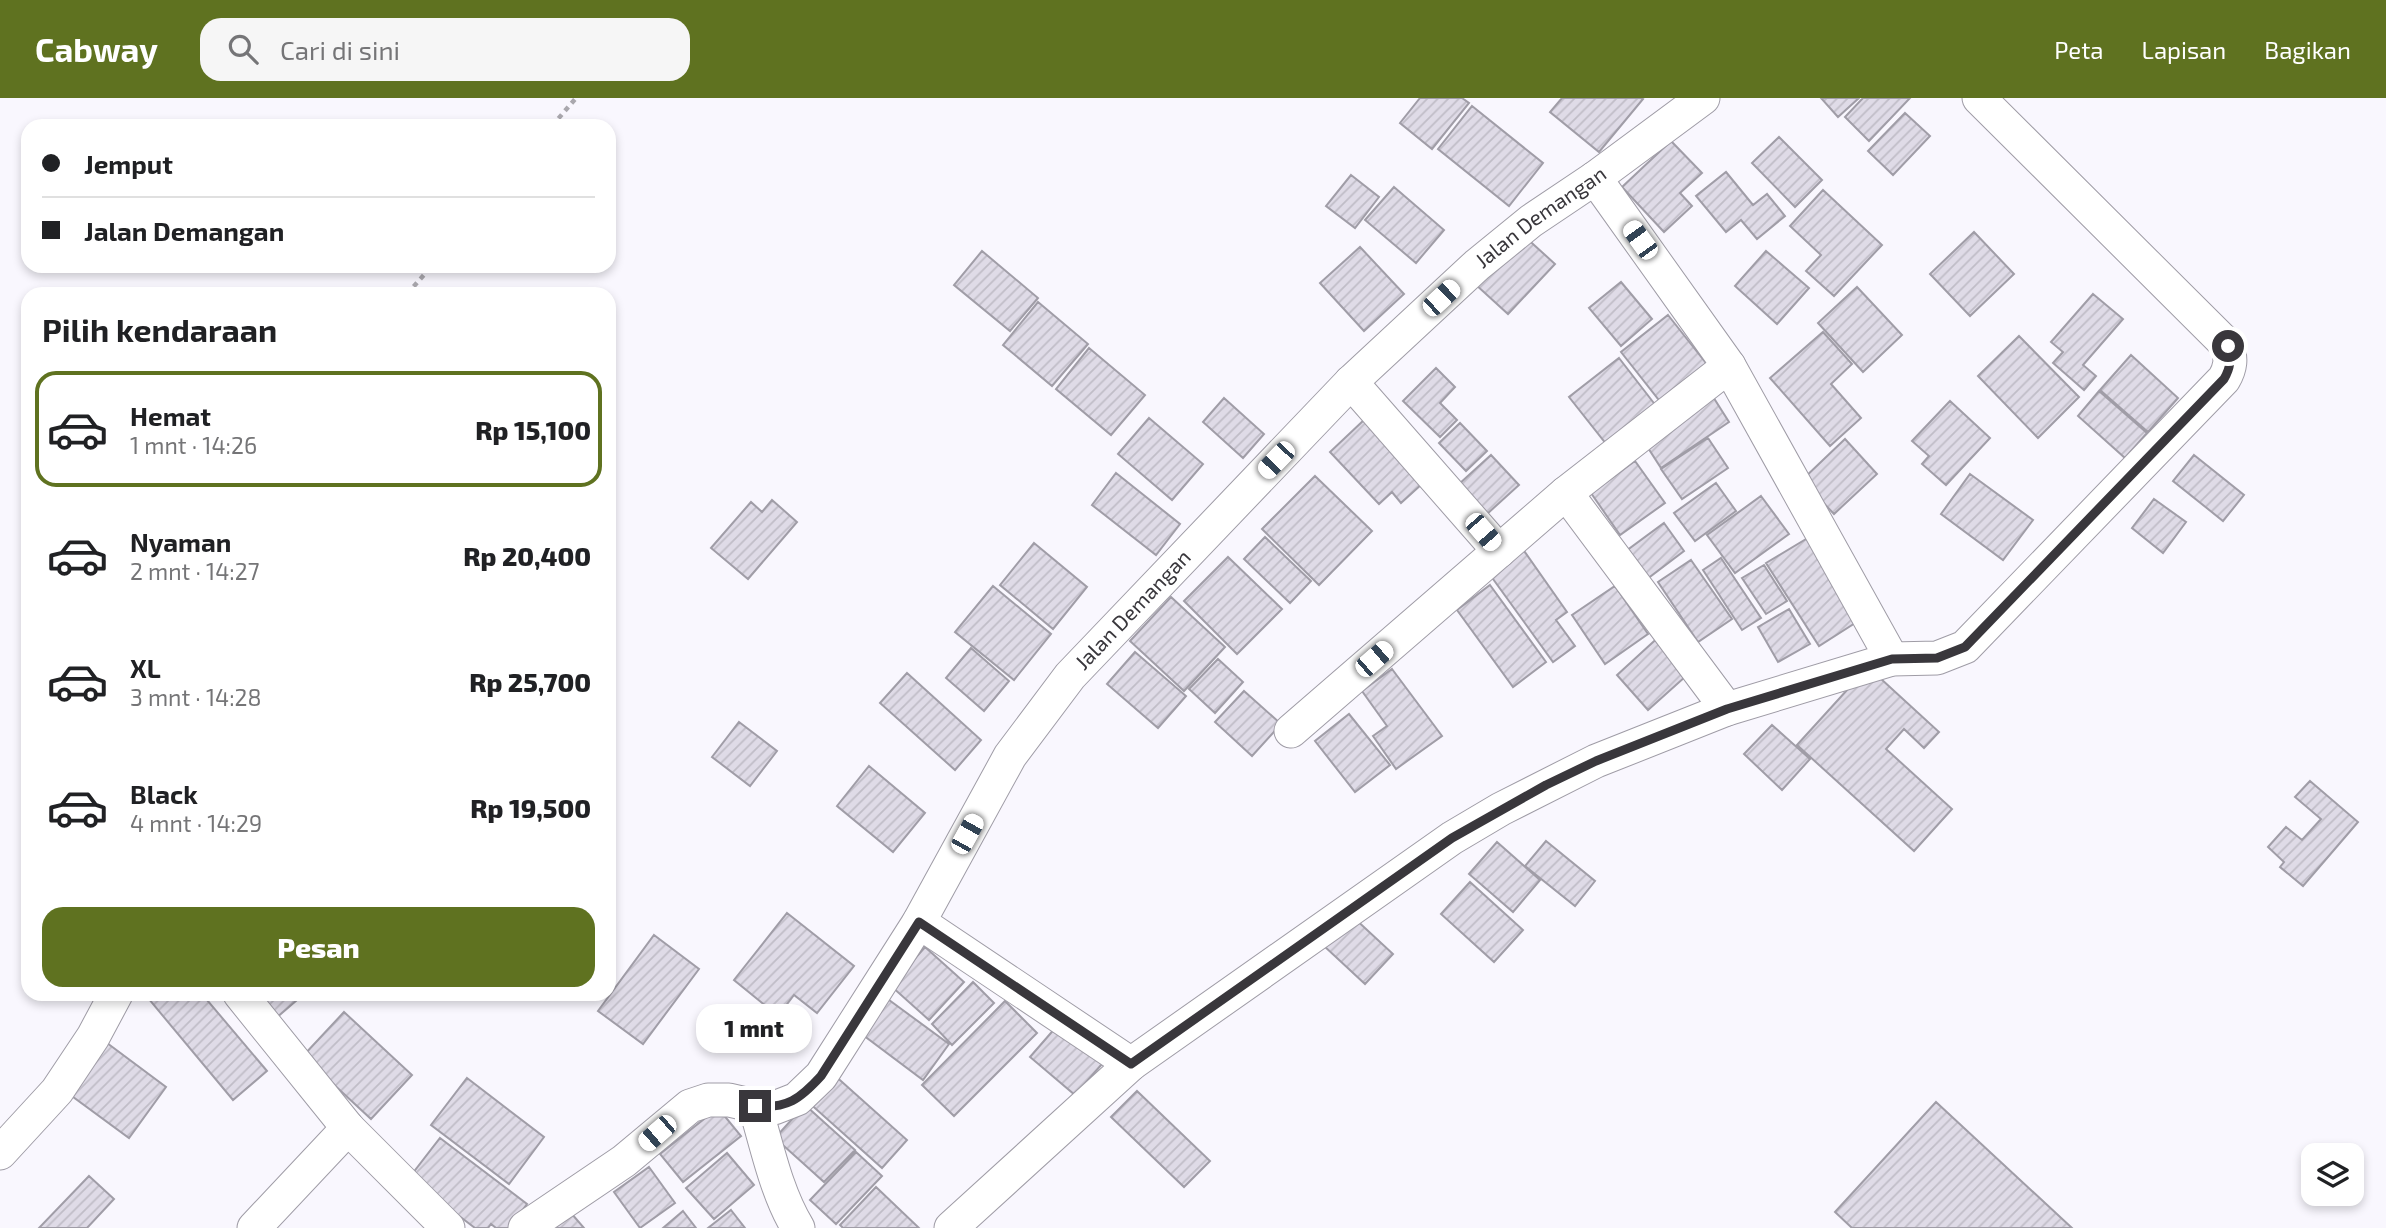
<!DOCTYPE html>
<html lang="id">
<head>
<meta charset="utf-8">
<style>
	:root { --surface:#fff; --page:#f6f6f6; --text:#202124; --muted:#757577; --line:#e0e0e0; --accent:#5f7220 }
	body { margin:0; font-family:"Exo 2",sans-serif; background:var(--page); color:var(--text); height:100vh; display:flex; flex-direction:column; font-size:26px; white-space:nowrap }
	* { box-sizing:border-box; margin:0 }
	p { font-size:23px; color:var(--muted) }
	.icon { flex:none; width:38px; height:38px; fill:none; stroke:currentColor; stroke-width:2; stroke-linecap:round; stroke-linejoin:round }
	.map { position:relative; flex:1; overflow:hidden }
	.details { position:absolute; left:21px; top:189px; width:595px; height:714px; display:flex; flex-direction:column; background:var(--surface); border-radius:21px; box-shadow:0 4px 10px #0003 }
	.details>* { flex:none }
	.hud { position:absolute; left:21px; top:21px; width:595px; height:154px; border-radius:21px; box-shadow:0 4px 10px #0003; display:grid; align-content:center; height:154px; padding:0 21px; background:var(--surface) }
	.controls { position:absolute; left:2301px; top:1045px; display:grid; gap:14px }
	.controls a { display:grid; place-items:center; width:63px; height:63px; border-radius:14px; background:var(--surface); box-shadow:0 4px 10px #0003; font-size:35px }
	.end { position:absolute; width:32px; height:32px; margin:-16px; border:9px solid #39373c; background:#fff; box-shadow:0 0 0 4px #fff }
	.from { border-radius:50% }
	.bubble { position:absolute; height:49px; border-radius:21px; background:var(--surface); box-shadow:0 4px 10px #0003; font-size:23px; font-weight:800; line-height:49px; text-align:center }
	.car { position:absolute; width:21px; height:42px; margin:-21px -10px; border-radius:9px; box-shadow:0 0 5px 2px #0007; background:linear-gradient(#fff 24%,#345 0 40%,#fff 0 76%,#345 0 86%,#fff 0) }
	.hud b { display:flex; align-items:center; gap:24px; height:66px; font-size:26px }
	.hud b+b { border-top:2px solid var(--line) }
	.hud i { width:18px; height:18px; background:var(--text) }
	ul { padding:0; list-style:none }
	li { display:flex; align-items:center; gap:21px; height:116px; margin:0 14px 10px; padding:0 7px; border:4px solid transparent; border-radius:21px }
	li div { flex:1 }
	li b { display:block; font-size:26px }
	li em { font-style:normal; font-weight:800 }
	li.active { border-color:var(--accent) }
	li>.icon { width:63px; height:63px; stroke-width:1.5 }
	h2 { padding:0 21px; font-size:32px; line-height:84px }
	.action { display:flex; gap:14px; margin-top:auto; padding:14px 21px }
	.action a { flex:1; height:80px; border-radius:21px; background:var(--accent); color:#fff; font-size:28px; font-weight:800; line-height:80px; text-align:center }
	header { display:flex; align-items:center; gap:42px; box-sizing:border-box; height:98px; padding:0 35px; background:var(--accent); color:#fff }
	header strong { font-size:33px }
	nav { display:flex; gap:38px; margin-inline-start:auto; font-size:24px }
	.search { width:490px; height:63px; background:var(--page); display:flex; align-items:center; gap:18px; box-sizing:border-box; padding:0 24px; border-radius:21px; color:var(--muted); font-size:26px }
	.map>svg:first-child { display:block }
	.building { fill:url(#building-hatch); stroke:#a09da7; stroke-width:2 }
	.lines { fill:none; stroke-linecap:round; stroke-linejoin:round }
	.street-casing { stroke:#9f9ca6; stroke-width:35 }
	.path { stroke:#aaa8ae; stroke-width:4.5; stroke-dasharray:5 5; stroke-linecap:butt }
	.street { stroke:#fff; stroke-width:33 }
	.route { stroke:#39373c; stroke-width:9 }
	.labels { text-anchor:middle; stroke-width:7; stroke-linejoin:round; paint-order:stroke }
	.street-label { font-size:21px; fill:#39373c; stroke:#fff }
</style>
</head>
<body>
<header>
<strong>Cabway</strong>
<div class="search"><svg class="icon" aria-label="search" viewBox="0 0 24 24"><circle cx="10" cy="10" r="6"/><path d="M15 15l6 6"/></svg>Cari di sini</div>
<nav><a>Peta</a><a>Lapisan</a><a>Bagikan</a></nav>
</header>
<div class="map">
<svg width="2386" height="1130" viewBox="0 0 2386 1130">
	<defs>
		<pattern id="building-hatch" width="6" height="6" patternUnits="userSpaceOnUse" patternTransform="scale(1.75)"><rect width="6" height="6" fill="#dfdbe7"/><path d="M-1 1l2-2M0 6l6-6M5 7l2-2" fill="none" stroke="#c0bdc7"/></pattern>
	</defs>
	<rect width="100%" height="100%" fill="#f9f7fe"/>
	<!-- building -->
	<path class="building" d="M1420,0h42l7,5 -37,46 -32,-26z
		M1562,0h79l2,1 -44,53 -49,-40z
		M1821,0h38l-21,19z
		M1863,0h47l-41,43 -24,-24z
		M1472,8l71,57 -34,43 -71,-57z
		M1905,15l25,23 -37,39 -25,-24z
		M1779,39l43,43 -27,27 -43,-44z
		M1671,43l31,32 -22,20 12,13 -28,26 -42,-45z
		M1726,74l27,33 14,-11 18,22 -28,23 -16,-19 -15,12 -30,-36z
		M1351,77l28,22 -24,31 -29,-22z
		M1394,89l50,43 -28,33 -51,-43z
		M1823,92l59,55 -48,51 -28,-25 15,-16 -31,-29z
		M1974,134l40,42 -44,42 -40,-42z
		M1522,136l33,30 -47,50 -33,-30z
		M1360,149l44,47 -40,37 -44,-48z
		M982,153l56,47 -28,33 -56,-46z
		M1766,153l43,37 -32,36 -42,-38z
		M1621,184l31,37 -31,27 -32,-38z
		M1857,189l45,48 -39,37 -45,-49z
		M2093,196l30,25 -40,46 13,11 -12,14 -31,-27 10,-11 -12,-10z
		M1038,204l50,42 -36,42 -49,-41z
		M1668,217l45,57 -47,37 -45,-57z
		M1823,234l29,32 -21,20 30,34 -31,28 -60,-68z
		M2019,238l60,61 -41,41 -60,-62z
		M1089,250l56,47 -34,40 -55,-46z
		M2131,257l47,43 -30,34 -48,-42z
		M1619,260l41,53 -49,39 -42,-53z
		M1436,270l19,19 -15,16 17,17 -17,17 -37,-36z
		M2099,293l48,42 -22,25 -47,-42z
		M1710,294l19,30 -68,46 -20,-31z
		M1224,300l40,36 -21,24 -40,-36z
		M1950,303l40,37 -44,47 -24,-21 7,-8 -17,-15z
		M1149,320l54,46 -31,36 -54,-46z
		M1364,322l58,64 -21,19 -9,-11 -13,12 -49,-52z
		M1460,325l27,28 -21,20 -27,-28z
		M1708,340l20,30 -46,31 -21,-30z
		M1845,341l32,35 -43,40 -32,-34z
		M1491,357l28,30 -32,29 -28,-30z
		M2194,357l50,40 -21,26 -50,-40z
		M1635,363l30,42 -45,32 -29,-42z
		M1116,375l64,51 -24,31 -64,-50z
		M1970,376l63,46 -30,40 -62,-46z
		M1315,378l57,55 -53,54 -57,-56z
		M1716,385l20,28 -41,30 -21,-28z
		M1761,398l28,38 -54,39 -28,-38z
		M2154,401l32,23 -23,31 -31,-25z
		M772,402l25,22 -49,57 -37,-31 40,-46 11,10z
		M1664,425l20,28 -37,28 -21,-28z
		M1811,438l52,82 -44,28 -53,-83z
		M1265,439l46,44 -21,22 -46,-44z
		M1034,445l53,44 -34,42 -53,-44z
		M1522,450l45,64 -11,8 19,26 -22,16 -65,-90z
		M1228,459l54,52 -45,45 -53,-53z
		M1721,460l40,60 -19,12 -39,-60z
		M1691,462l41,59 -34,23 -40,-60z
		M1764,467l23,36 -21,13 -24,-36z
		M1490,487l56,77 -33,25 -56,-77z
		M993,488l58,48 -37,46 -59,-48z
		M1615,488l33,48 -43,30 -33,-49z
		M1171,499l54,50 -41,44 -54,-50z
		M1789,511l21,35 -32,18 -20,-35z
		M1663,535l32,35 -47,42 -31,-35z
		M971,550l38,33 -25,30 -38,-33z
		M1135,554l51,44 -28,32 -51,-44z
		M1218,561l25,23 -28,31 -26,-24z
		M1868,569l71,65 -15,16 -20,-19 -18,20 66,60 -38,42 -117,-106z
		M1392,571l50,67 -46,33 -23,-33 14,-10 -25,-35z
		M907,575l74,67 -26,30 -75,-67z
		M1244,593l37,33 -29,32 -37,-34z
		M1349,616l41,51 -35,27 -40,-51z
		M739,624l38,29 -27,35 -38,-29z
		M1772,627l38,34 -28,31 -38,-36z
		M869,668l56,47 -32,39 -56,-46z
		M2310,683l48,41 -55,64 -23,-19 4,-5 -16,-15 18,-20 16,13 19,-21 -26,-22z
		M1546,743l49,40 -20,25 -50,-40z
		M1497,744l43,38 -27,32 -44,-38z
		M1470,784l53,48 -29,32 -53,-48z
		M787,815l67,53 -37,47 -23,-18 -16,21 -44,-36z
		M1352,818l41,38 -28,30 -41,-38z
		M654,837l45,34 -56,75 -45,-33z
		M925,849l39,35 -35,38 -38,-34z
		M973,884l21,21 -42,42 -20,-21z
		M153,896h49l65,77 -34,29 -85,-102z
		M254,896h50l-29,25z
		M885,899l64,47 -26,36 -64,-48z
		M1005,903l32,32 -83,83 -32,-31z
		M344,914l68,63 -41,44 -68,-63z
		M1057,928l45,38 -27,31 -45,-38z
		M103,942l63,47 -37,51 -64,-47z
		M832,975l75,67 -25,28 -75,-67z
		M467,980l77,59 -35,47 -78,-59z
		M1137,993l73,70 -26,26 -73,-70z
		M1936,1004l136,126h-220l-17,-16z
		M805,1007l50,45 -31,32 -49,-44z
		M718,1010l23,28 -58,46 -23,-28z
		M440,1040l87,66 -18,24h-13l-5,-4 -3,4h-13l-66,-50z
		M856,1054l26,24 -46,48 -26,-24z
		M727,1055l27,32 -40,34 -28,-31z
		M649,1069l26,36 -35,25 -26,-36z
		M89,1078l25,23 -27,29h-48z
		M876,1089l43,41h-76l-3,-3z
		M731,1112l14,18h-37z
		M683,1113l13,17h-33z
		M571,1115l13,15h-30z"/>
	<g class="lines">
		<defs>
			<g id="street">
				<path d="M1595,80l134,188 163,293"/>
				<path d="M1351,284l148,169"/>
				<path d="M1566,395l161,216"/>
				<path d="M1291,633l275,-238 163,-127"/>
				<path d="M919,824l212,142"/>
				<path d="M240,896l108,134 100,100"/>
				<path d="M0,1055l57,-62 36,-54 23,-43"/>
				<path d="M254,1130l94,-100"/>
				<path d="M525,1130l99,-67 66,-55 18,-6h21l26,6"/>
				<path id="s1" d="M798,1130c-22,-36 -31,-82 -43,-122l19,2 23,-9 24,-23 98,-154 91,-166 60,-80 281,-294 126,-117 54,-44 64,-43 108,-80"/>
				<path d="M951,1130l180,-164 321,-226 49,-29 95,-48 131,-52 165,-50 45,-1 28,-11 259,-268c7,-12 7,-20 4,-33l-249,-248"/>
			</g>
		</defs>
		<!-- street casing -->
		<use href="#street" class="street-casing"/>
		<!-- path -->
		<path class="path" d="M552,28l24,-28
			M407,196l25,-28"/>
		<!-- street -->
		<use href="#street" class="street"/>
	</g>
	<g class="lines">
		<!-- route -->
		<path class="route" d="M755,1008c32,3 45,-7 66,-30l98,-154 212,142 321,-226 94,-53 50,-24 131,-52 165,-50 45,-1 28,-11 259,-268c7,-12 7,-20 4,-33"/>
	</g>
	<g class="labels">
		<!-- street labels -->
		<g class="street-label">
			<text dy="7" stroke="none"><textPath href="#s1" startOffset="1337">Jalan Demangan</textPath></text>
			<text dy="7" stroke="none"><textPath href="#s1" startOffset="770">Jalan Demangan</textPath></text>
		</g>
	</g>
</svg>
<div class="controls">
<a><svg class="icon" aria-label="layers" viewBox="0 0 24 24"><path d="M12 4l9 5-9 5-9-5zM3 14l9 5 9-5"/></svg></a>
</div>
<i class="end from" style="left:2228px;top:248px"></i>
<i class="end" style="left:755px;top:1008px"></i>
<div class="bubble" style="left:696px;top:906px;width:116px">1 mnt</div>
<i class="car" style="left:1640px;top:142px;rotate:324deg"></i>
<i class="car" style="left:1441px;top:200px;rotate:47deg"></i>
<i class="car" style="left:1276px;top:362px;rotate:224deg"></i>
<i class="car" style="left:1483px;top:434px;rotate:139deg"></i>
<i class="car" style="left:1374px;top:561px;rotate:49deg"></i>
<i class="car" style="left:967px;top:736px;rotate:29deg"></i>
<i class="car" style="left:657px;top:1035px;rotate:229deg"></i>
<div class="hud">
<b><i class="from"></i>Jemput</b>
<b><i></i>Jalan Demangan</b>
</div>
<section class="details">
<h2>Pilih kendaraan</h2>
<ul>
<li class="active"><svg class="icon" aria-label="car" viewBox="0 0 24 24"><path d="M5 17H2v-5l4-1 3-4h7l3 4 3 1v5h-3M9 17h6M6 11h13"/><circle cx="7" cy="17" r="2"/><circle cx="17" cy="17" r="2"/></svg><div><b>Hemat</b><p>1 mnt · 14:26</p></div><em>Rp 15,100</em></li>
<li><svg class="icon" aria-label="car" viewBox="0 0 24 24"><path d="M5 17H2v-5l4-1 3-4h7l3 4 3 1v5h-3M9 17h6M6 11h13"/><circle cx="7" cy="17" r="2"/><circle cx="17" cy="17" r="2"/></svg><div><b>Nyaman</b><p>2 mnt · 14:27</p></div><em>Rp 20,400</em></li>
<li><svg class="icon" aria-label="car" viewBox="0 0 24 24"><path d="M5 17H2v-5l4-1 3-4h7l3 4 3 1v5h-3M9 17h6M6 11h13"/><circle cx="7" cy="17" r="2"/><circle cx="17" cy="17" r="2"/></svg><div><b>XL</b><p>3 mnt · 14:28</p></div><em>Rp 25,700</em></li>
<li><svg class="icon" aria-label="car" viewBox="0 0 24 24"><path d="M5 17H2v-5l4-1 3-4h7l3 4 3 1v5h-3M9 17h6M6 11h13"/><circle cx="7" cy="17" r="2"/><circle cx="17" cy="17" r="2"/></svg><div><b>Black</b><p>4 mnt · 14:29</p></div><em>Rp 19,500</em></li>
</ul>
<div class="action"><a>Pesan</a></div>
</section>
</div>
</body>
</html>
